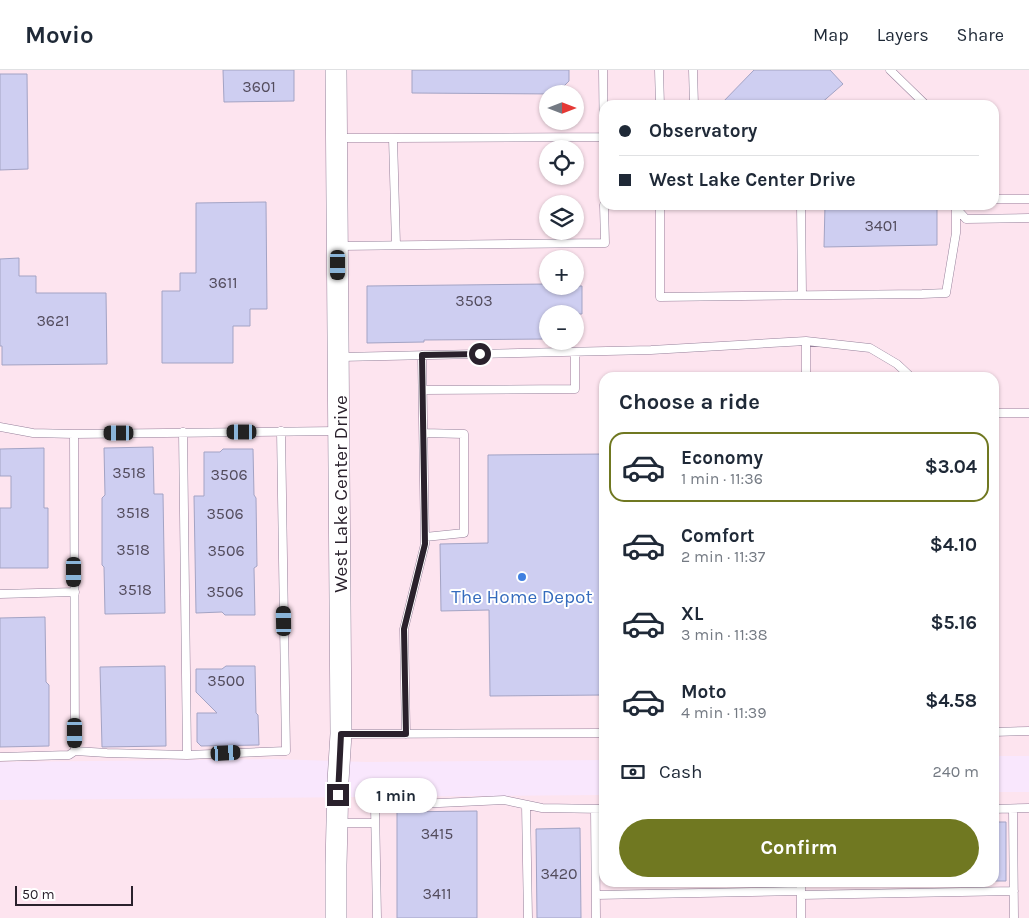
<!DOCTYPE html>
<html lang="en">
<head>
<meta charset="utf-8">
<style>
	:root { --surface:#fff; --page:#f2f2f3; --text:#1f2937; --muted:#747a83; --line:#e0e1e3; --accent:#707821 }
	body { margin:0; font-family:Karla,sans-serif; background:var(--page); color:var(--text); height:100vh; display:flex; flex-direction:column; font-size:19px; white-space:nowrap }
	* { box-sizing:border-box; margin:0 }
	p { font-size:16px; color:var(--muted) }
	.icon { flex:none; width:28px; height:28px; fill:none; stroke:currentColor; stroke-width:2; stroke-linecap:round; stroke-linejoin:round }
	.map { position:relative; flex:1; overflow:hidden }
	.drawer { position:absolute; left:599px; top:302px; width:400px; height:515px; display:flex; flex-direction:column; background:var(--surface); border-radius:15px; box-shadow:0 1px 4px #0004 }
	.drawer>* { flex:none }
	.banner { position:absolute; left:599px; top:30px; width:400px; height:110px; border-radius:15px; box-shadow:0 1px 4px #0004; display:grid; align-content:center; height:110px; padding:0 20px; background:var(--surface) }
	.needle { width:32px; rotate:90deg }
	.fabs { position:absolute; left:539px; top:15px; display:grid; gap:10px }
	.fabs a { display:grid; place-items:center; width:45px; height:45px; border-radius:50%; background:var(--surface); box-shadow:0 1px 4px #0004; font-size:25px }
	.scale { position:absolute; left:15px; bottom:12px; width:118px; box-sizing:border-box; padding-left:5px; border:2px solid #2a212c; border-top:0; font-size:14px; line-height:18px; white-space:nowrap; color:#2a212c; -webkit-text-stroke:4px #fff; paint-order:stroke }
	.end { position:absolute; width:22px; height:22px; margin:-11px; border:6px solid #2a212c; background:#fff; box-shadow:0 0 0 2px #fff }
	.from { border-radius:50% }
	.bubble { position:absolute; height:35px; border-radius:18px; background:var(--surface); box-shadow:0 1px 4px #0004; font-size:16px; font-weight:700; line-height:35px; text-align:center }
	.car { position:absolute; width:15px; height:30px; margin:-15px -8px; border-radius:6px; box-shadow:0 0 4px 1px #0007; background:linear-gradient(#222 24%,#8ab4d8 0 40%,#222 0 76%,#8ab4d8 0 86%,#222 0) }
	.banner b { display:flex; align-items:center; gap:18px; height:48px; font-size:19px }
	.banner b+b { border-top:1px solid var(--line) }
	.banner i { width:12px; height:12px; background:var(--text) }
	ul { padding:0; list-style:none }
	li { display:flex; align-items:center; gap:15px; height:70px; margin:0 10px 8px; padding:0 10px; border:2px solid transparent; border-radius:15px }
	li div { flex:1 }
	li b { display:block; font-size:19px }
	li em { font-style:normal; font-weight:700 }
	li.active { border-color:var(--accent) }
	li>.icon { width:45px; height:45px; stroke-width:1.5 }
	h2 { padding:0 20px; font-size:22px; line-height:60px }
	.pay { display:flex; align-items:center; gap:12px; height:55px; padding:0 20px; font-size:19px }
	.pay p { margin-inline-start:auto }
	.button { display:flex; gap:10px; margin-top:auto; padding:10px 20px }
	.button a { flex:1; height:58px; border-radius:30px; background:var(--accent); color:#fff; font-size:20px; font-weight:700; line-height:58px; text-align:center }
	header { display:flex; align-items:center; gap:30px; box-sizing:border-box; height:70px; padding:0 25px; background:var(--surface); border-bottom:1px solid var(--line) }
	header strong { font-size:24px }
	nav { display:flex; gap:28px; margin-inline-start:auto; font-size:18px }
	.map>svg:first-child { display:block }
	.commercial { fill:#fde4ef; fill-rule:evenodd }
	.built { fill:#f9e7fd }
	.building { fill:#cecef1; stroke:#a3a3c4 }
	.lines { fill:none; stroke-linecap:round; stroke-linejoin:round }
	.lane-casing { stroke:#96809b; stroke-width:9 }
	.secondary-casing { stroke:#96809b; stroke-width:22 }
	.lane { stroke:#fff; stroke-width:8 }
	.secondary { stroke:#fff; stroke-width:21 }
	.route { stroke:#2a212c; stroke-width:6 }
	.shop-dot { fill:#3f7fe0; stroke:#fff; stroke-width:2 }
	.labels { text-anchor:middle; stroke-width:4; stroke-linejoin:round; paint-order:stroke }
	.number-label { font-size:16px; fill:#534c5d }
	.street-label { font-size:19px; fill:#2a212c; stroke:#fff }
	.shop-label { font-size:19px; fill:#366cbe; stroke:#fff }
</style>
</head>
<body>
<header>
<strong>Movio</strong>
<nav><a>Map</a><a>Layers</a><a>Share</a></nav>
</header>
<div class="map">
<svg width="1029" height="848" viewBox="0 0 1029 848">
	<rect width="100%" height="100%" fill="#fcf2fe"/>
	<!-- commercial -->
	<path class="commercial" d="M0,0h1029v848h-1029zM548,24h27v27h-27zM604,35h390v100h-390zM548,79h27v27h-27zM548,134h27v27h-27zM548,189h27v27h-27zM548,244h27v27h-27zM604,308h390v504h-390z"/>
	<!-- built -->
	<path class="built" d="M994,686h35v36h-35z
		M272,689l95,3 237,-2v35l-604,5v-38z"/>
	<!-- building -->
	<path class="building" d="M223,0h71v31l-70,1z
		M412,0h157v11l-13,13 -144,-1z
		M754,0h76l13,14 -24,21h-99z
		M0,4h27l1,95 -28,1z
		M266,132l1,107h-17v17h-17v37h-71v-72h18v-18h16v-70z
		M825,135h112v40l-113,2z
		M19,188v18h17v17h70l1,71 -105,1v-19h-2v-87z
		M548,214v2h34v28h-34v25l-124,1v2l-57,1v-57z
		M153,377l1,47h9l2,119 -60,1 -1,-47 -2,-2v-67l3,-3 -1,-47z
		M44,378v60h4v60h-48v-60h11v-32h-11v-27z
		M223,379h30l1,46 2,3 1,68 -3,2 1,47h-30l-3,-3 -26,1 -2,-117h10v-44h16z
		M604,384v241l-114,1 -1,-86 -48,1 -1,-67 48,-1v-88z
		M45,547l1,65 3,3v61l-49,1v-129z
		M165,596l1,80 -64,1 -2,-80z
		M226,596h29l1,47 2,2 1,30 -58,1 -4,-4v-29h20l-21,-21v-23h26z
		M477,741v107h-80v-106z
		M994,752h12v59h-12z
		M580,758l1,90h-44l-1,-89z"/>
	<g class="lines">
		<defs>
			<path id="lane" d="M603,0l1,88
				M659,0l1,35
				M693,0l1,35
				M890,0l36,35
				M339,68h54l3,107
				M393,68l211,-1
				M994,129h35
				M660,135v92l262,-3 24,-1 10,-60v-28
				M801,135l1,90
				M956,138l10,11 63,-1
				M340,176l265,-3 -1,-38
				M806,271v37
				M341,287l310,-7 155,-9 64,7 27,16 15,14
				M423,320l152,-1v-37
				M994,343h35
				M0,357l33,6 41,1 263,-3
				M183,362l4,323
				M424,363l40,1v99l-39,4
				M74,364l1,317
				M0,524l75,-2
				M994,662l35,-1
				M343,664l261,-1
				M406,664l-2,-105 21,-85 -3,-189
				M0,687l69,-2 6,-4 32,2 80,2 99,-4 -5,-320
				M526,735l2,113
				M595,739l1,109
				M994,739l35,-1
				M1013,739l1,109
				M338,753h37
				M801,812v36
				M596,825l205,-4
				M801,825l213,-4
				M377,848l-2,-112 129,-6 38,8 62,1"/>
			<path id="secondary" d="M336,848v-53l2,-84 3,-47 -5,-664"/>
		</defs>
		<!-- lane casing -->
		<use href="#lane" class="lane-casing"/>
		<!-- secondary casing -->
		<use href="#secondary" class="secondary-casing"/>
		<!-- lane -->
		<use href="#lane" class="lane"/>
		<!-- secondary -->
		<use href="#secondary" class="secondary"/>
	</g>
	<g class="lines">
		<!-- route -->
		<path class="route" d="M338,725l3,-61h65l-2,-105 21,-85 -3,-189 58,-1"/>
	</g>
	<!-- markers -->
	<circle class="shop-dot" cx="522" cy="507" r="5"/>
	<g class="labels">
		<!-- number labels -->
		<g class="number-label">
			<text x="259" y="22">3601</text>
			<text x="881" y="161">3401</text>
			<text x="223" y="218">3611</text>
			<text x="474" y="236">3503</text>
			<text x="53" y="256">3621</text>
			<text x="129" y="408">3518</text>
			<text x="229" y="410">3506</text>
			<text x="133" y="448">3518</text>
			<text x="225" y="449">3506</text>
			<text x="133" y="485">3518</text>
			<text x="226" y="486">3506</text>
			<text x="135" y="525">3518</text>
			<text x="225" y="527">3506</text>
			<text x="226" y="616">3500</text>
			<text x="437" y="769">3415</text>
			<text x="559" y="809">3420</text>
			<text x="437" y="829">3411</text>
		</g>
		<!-- street labels -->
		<g class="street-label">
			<text transform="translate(340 424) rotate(-90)" y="7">West Lake Center Drive</text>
		</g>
		<!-- shop labels -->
		<g class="shop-label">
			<text x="522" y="533">The Home Depot</text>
		</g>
	</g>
</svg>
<div class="fabs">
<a><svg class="needle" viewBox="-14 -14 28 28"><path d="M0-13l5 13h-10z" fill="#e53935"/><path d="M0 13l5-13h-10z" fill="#747a83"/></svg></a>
<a><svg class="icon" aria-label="locate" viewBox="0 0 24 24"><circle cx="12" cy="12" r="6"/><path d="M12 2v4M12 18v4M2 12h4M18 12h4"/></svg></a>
<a><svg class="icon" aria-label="layers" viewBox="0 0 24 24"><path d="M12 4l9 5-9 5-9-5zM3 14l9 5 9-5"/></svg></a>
<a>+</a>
<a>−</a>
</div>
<div class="scale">50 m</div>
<i class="end from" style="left:480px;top:284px"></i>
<i class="end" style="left:338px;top:725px"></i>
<div class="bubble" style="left:355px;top:708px;width:82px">1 min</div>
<i class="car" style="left:338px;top:195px;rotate:180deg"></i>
<i class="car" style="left:242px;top:362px;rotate:270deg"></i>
<i class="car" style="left:119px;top:363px;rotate:270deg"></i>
<i class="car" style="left:74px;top:502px;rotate:180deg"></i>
<i class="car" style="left:284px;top:551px;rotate:359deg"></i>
<i class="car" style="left:75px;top:663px;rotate:180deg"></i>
<i class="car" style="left:226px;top:683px;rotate:87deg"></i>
<div class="banner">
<b><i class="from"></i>Observatory</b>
<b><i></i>West Lake Center Drive</b>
</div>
<section class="drawer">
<h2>Choose a ride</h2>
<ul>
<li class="active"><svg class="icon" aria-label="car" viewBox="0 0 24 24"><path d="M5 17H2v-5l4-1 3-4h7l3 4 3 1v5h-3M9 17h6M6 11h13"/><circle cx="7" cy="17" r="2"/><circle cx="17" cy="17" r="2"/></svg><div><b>Economy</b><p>1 min · 11:36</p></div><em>$3.04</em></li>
<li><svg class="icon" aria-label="car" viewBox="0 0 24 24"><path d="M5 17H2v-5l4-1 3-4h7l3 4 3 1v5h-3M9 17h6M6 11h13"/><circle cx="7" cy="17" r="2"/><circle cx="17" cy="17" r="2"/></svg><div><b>Comfort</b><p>2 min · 11:37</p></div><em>$4.10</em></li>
<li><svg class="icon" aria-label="car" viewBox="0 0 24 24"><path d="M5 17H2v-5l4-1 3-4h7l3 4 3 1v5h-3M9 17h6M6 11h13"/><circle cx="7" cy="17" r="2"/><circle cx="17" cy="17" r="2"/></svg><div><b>XL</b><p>3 min · 11:38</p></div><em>$5.16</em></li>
<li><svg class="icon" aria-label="car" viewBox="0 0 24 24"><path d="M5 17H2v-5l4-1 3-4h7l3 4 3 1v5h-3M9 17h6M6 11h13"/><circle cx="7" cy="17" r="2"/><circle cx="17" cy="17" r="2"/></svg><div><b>Moto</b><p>4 min · 11:39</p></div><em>$4.58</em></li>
</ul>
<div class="pay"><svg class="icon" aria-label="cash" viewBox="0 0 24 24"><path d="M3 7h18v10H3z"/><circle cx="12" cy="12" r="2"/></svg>Cash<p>240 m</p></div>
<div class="button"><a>Confirm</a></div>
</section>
</div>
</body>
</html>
